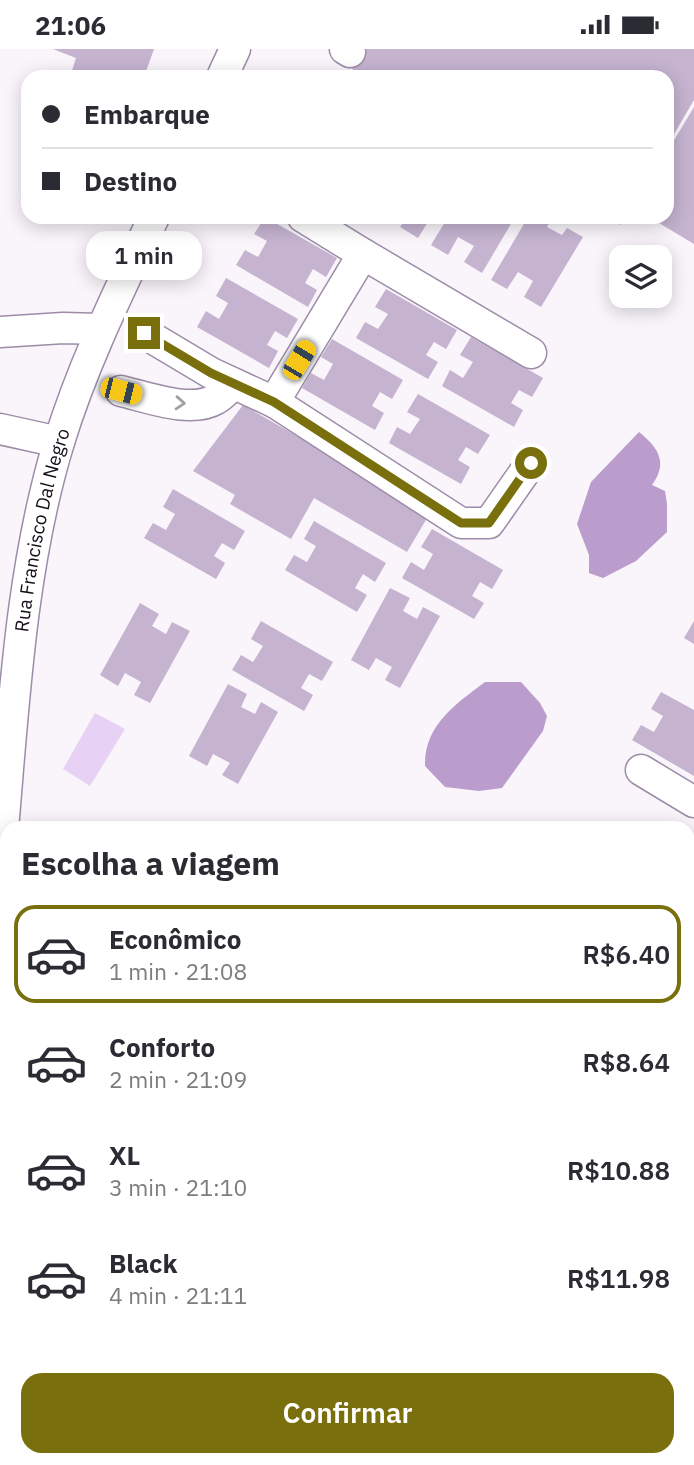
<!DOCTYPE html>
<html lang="pt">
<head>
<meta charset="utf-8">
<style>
	:root { --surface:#fff; --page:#f2f2f3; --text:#2b2b33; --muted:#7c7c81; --line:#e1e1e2; --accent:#796f0d }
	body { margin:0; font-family:"IBM Plex Sans",sans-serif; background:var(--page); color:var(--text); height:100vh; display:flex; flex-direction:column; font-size:26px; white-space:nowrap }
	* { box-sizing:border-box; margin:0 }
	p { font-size:23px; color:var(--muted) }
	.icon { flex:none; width:38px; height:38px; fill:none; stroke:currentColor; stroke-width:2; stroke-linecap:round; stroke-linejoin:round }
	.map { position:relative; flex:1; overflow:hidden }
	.side { position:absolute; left:0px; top:772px; width:695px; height:646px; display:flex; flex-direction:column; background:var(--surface); border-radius:21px 21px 0 0; box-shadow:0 4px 18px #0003 }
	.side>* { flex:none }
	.top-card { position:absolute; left:21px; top:21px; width:653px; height:154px; border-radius:21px; box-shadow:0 4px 18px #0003; display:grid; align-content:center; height:154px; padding:0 21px; background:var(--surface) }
	.controls { position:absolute; left:609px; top:196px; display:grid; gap:14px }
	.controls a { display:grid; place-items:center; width:63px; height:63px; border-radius:14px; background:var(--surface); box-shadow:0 4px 18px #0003; font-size:35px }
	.end { position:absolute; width:32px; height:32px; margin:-16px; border:9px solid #796f0d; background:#fff; box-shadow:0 0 0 4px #fff }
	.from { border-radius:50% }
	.bubble { position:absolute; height:49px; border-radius:21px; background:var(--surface); box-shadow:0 4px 18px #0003; font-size:23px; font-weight:600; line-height:49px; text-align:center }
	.car { position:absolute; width:21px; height:42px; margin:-21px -10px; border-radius:9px; box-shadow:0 0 5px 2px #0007; background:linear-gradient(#f5c518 24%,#345 0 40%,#f5c518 0 76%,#345 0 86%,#f5c518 0) }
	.top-card b { display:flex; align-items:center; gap:24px; height:66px; font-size:26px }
	.top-card b+b { border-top:2px solid var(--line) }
	.top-card i { width:18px; height:18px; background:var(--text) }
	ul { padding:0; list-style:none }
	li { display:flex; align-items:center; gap:21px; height:98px; margin:0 14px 10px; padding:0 7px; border:4px solid transparent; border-radius:21px }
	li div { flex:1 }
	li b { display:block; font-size:26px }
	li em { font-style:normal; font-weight:600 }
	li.on { border-color:var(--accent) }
	li>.icon { width:63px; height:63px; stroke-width:1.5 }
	h2 { padding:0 21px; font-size:32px; line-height:84px }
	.primary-button { display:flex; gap:14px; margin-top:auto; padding:14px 21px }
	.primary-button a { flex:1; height:80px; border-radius:21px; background:var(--accent); color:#fff; font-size:28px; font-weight:600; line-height:80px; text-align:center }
	.status { display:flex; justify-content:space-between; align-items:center; height:49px; padding:0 35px; background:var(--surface); direction:ltr }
	.status svg { height:19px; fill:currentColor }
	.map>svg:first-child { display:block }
	.green { fill:#e7d1f5 }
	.water { fill:#bb9dcd }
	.building { fill:#c5b3d0 }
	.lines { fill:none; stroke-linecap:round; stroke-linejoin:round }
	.minor-casing { stroke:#9d8ca8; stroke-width:33 }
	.minor { stroke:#fff; stroke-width:30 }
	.oneway { stroke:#a19fa3 }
	.route { stroke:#796f0d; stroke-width:9 }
	.labels { text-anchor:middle; stroke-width:5; stroke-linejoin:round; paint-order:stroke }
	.street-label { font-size:19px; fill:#150e19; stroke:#fff }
</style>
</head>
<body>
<div class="status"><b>21:06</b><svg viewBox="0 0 49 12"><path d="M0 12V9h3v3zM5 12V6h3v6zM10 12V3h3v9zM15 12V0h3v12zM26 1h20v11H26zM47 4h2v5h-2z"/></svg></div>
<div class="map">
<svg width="694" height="1416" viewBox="0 0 694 1416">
	<rect width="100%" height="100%" fill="#f9f5fb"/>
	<!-- green -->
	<path class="green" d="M95,664l30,16 -35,57 -27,-17z"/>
	<!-- water -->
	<path class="water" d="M639,383c20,16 29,31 13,53l13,6 2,13v28l-31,29 -33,17 -14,-5v-18l-12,-31 14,-42z
		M485,633h36l19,21 7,13 -4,15 -41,57 -23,3 -34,-4 -20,-21c-1,-41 31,-62 60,-84z"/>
	<!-- building -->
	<path class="building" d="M53,0h101l-10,28h-74l6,-19z
		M364,0h330v51l-27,46v-69h-302l-13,-8z
		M694,58v137l-45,-27h18v-65z
		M265,168l72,41 -11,19 -13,-8 -8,14 12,7 -9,17 -72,-42 9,-15 13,7 9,-16 -13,-7z
		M407,168h24l-13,21 -18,-11z
		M448,168h67l-33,56 -18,-11 10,-16 -16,-9 -10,18 -17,-10z
		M528,168h22l2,1 -5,9 15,8 5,-7 16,9 -42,70 -17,-10 9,-16 -15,-9 -11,17 -16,-9z
		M606,168h19l-5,8z
		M226,229l72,41 -11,19 -12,-7 -8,14 11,6 -9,17 -72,-41 9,-16 13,8 9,-16 -12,-7z
		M386,240l71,41 -11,19 -12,-7 -8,13 12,7 -10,17 -72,-41 9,-16 13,7 10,-15 -13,-7z
		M471,288l72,41 -11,19 -13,-7 -8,13 12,7 -9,17 -72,-41 8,-16 13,8 10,-16 -13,-7z
		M332,290l71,41 -11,19 -12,-7 -8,14 12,7 -9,17 -73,-42 9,-15 13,7 9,-16 -12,-7z
		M418,345l72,41 -12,19 -12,-7 -8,13 12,7 -9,17 -72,-41 8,-16 13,7 10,-15 -13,-7z
		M243,356l187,108 -23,39 -93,-54 -23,41 -61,-35 5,-9 -42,-24z
		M173,440l72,42 -11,19 -12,-7 -8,13 11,7 -9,16 -72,-41 9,-15 13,7 9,-16 -12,-7z
		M314,472l72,42 -11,19 -12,-8 -8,14 12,7 -10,17 -72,-42 9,-15 13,7 9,-16 -12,-7z
		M432,480l71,41 -11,19 -12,-7 -8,14 12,7 -10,16 -72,-41 9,-16 13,8 9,-16 -12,-7z
		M390,539l20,10 -7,13 14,8 6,-12 17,9 -40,72 -15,-8 7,-13 -16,-9 -7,12 -18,-10z
		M140,554l19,11 -7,12 14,8 6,-12 18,9 -40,72 -16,-8 7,-13 -16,-9 -7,13 -18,-11z
		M261,572l72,41 -11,19 -13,-7 -8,14 12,7 -9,16 -72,-41 9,-15 12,7 10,-16 -12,-7z
		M694,572v23l-10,-6z
		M228,635l19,10 -6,13 14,7 6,-12 17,10 -40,72 -16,-9 8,-12 -17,-9 -6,12 -18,-10z
		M661,643l33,18v66l-62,-36 9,-15 13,7 9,-16 -12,-7z
		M694,850v37l-6,-3v-22z"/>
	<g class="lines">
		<defs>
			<g id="minor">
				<path d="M345,0l5,3"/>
				<path d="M222,28l13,-28"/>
				<path d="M303,168l60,37"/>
				<path d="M0,283l63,-4 38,1"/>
				<path d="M144,284l67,40 63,29 89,-148 168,99"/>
				<path d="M121,342c26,6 70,23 95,8 6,-3 12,-10 17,-15"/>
				<path d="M274,353l187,121h28l42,-60"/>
				<path d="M0,380l59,13"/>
				<path d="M641,721l53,32"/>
				<path id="s1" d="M0,814c13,-139 18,-287 59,-421 24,-78 60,-151 95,-225"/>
				<path d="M688,933l6,2"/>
				<path d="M0,1099l7,1"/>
				<path d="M688,1273l6,2"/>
			</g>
		</defs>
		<!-- minor casing -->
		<use href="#minor" class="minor-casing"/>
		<!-- minor -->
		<use href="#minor" class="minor"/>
	</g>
	<!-- one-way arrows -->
	<defs><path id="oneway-chevron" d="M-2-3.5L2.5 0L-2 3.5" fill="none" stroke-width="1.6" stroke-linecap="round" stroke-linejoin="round" transform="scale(1.75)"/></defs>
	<use class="oneway" href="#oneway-chevron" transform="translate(180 354) rotate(4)"/>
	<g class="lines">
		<!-- route -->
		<path class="route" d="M144,284l67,40 63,29 187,121h28l42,-60"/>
	</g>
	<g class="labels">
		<!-- street labels -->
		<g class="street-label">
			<text dy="7" stroke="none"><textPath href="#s1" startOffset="336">Rua Francisco Dal Negro</textPath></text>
		</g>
	</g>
</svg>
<div class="controls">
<a><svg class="icon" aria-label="layers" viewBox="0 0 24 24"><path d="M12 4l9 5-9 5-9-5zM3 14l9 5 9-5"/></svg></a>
</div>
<i class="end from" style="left:531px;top:414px"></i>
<i class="end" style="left:144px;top:284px"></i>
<div class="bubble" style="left:86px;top:182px;width:116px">1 min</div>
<i class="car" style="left:299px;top:311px;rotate:31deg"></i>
<i class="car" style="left:121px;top:342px;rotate:104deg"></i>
<div class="top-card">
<b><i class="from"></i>Embarque</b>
<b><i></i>Destino</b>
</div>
<section class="side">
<h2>Escolha a viagem</h2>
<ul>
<li class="on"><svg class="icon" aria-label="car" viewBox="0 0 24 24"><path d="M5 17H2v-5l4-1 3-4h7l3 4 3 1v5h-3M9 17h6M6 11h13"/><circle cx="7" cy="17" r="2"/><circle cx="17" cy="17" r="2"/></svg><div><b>Econômico</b><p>1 min · 21:08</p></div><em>R$6.40</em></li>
<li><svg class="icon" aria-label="car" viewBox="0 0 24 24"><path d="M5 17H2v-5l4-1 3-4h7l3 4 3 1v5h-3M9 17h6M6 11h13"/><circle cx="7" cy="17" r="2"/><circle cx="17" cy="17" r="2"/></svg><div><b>Conforto</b><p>2 min · 21:09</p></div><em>R$8.64</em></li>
<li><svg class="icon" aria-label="car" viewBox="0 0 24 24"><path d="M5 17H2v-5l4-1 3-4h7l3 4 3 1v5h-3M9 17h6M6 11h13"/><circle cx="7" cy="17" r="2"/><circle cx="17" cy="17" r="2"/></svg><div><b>XL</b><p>3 min · 21:10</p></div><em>R$10.88</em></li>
<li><svg class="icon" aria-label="car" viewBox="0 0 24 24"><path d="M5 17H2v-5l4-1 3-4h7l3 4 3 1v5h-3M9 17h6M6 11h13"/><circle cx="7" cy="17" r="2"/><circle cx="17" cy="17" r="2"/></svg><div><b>Black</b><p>4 min · 21:11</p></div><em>R$11.98</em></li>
</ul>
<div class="primary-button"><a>Confirmar</a></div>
</section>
</div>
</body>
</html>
